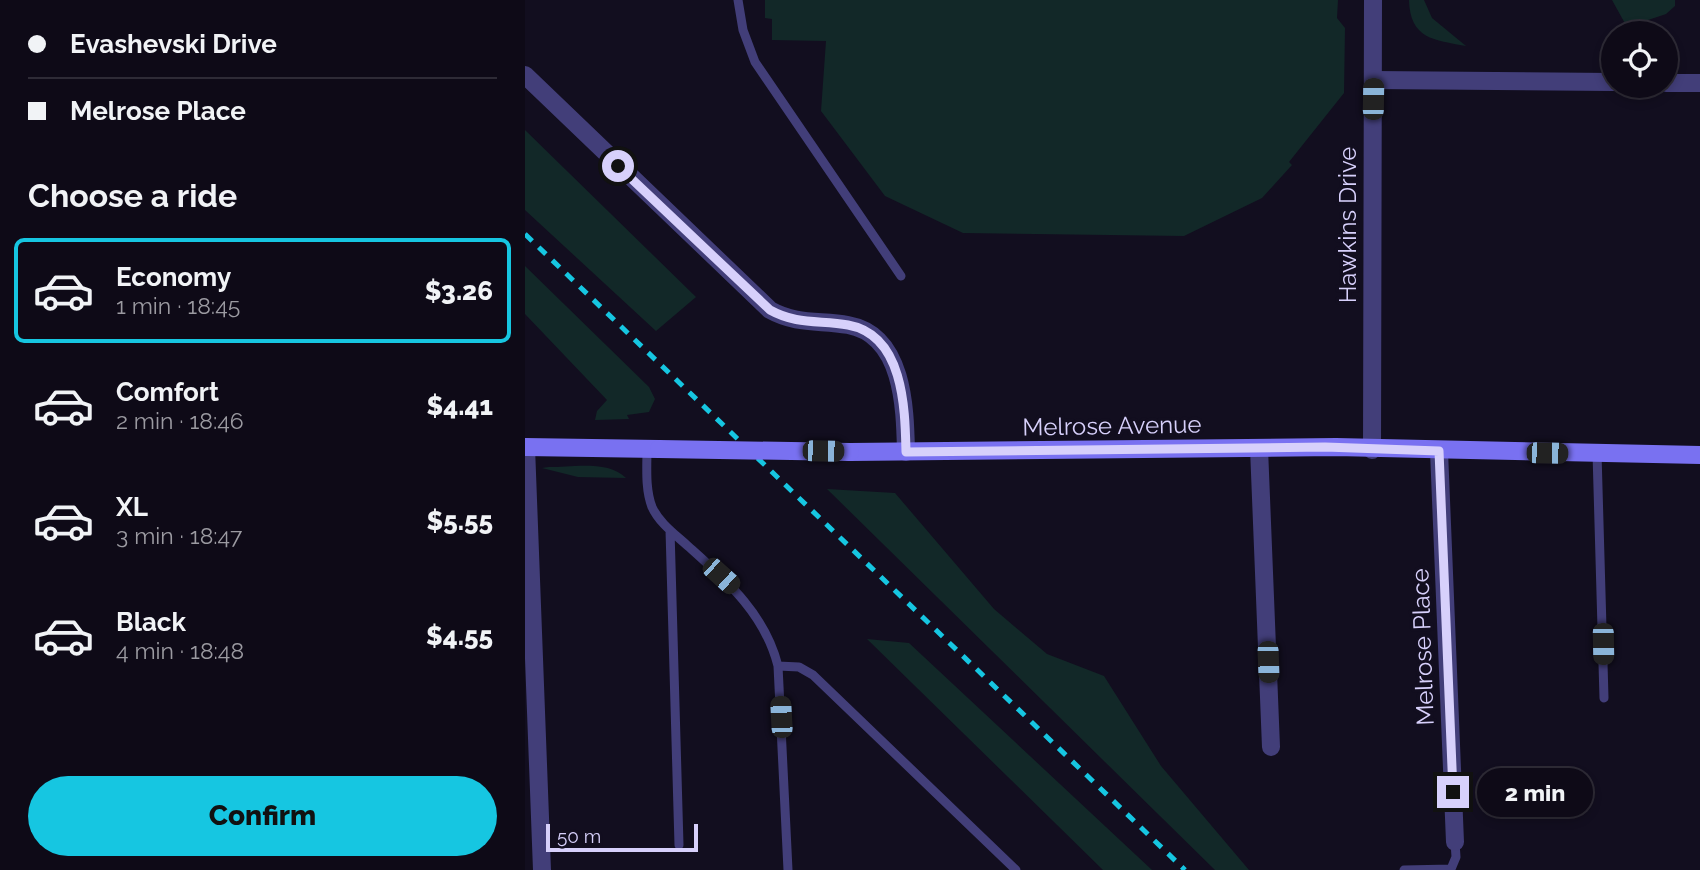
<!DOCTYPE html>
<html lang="en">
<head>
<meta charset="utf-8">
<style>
	:root { --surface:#0e0a17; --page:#171320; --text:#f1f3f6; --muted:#9b9aa1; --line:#2e2b36; --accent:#16c6e1 }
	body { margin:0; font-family:Raleway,sans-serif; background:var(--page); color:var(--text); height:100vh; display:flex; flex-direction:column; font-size:26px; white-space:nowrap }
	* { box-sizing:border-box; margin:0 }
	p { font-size:23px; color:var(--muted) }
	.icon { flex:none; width:38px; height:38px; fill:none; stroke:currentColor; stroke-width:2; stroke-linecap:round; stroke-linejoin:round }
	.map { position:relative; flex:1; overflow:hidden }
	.sheet { display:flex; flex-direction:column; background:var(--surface); width:525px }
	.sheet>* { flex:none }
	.guide { display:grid; align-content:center; height:154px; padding:0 28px; background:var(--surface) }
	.tools { position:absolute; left:1076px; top:21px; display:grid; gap:14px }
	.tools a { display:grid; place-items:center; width:77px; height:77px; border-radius:50%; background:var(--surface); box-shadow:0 4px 10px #0003,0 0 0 2px var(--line); font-size:35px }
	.scale { position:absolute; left:21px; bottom:18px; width:152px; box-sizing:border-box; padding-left:7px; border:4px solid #d7d0fb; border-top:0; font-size:19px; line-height:24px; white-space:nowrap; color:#d7d0fb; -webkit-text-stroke:5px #120e1f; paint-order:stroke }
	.end { position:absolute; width:32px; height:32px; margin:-16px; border:9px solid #d7d0fb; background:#111; box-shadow:0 0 0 4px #111 }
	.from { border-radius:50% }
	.bubble { position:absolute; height:49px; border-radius:24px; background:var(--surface); box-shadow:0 4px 10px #0003,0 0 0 2px var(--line); font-size:23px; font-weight:800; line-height:49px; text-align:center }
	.car { position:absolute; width:21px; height:42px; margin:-21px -10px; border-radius:9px; box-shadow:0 0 5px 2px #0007; background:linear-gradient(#222 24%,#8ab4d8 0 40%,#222 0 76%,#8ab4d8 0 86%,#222 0) }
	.guide b { display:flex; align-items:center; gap:24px; height:66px; font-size:26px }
	.guide b+b { border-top:2px solid var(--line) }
	.guide i { width:18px; height:18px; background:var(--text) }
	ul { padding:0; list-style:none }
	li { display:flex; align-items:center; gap:21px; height:105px; margin:0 14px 10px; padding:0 14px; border:4px solid transparent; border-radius:10px }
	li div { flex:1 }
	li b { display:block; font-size:26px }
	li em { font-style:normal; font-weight:800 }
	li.selected { border-color:var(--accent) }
	li>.icon { width:63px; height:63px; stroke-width:1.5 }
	h2 { padding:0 28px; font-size:32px; line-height:84px }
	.action { display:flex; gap:14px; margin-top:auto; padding:14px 28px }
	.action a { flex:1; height:80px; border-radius:42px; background:var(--accent); color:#111; font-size:28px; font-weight:800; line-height:80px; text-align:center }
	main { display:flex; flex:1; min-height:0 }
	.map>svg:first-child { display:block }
	.green { fill:#122828 }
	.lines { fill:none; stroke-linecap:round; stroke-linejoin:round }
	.service { stroke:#423e79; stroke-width:9 }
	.minor { stroke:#423e79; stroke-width:18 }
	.tertiary { stroke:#423e79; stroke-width:18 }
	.secondary { stroke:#7971f1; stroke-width:18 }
	.rail { stroke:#16c6e1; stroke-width:5; stroke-dasharray:10 9; stroke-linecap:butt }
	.secondary-bridge { stroke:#7971f1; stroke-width:18 }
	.route { stroke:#d7d0fb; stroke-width:9 }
	.labels { text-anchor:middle; stroke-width:7; stroke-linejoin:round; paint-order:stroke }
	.street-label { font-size:24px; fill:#d7d0fb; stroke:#120e1f }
</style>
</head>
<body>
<main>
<section class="sheet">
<div class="guide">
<b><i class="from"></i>Evashevski Drive</b>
<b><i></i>Melrose Place</b>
</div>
<h2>Choose a ride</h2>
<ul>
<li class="selected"><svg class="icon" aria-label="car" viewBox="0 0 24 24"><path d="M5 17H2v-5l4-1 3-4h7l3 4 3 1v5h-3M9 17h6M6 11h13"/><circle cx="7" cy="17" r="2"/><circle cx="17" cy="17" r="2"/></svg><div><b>Economy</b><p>1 min · 18:45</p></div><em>$3.26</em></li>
<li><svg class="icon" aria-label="car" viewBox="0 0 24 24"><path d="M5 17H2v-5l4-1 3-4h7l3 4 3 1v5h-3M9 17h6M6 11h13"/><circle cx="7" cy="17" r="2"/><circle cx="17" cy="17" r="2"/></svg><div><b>Comfort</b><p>2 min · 18:46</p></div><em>$4.41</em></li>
<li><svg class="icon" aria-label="car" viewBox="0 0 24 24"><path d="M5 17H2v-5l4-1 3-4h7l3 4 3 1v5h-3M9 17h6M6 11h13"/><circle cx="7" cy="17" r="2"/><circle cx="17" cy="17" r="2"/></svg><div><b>XL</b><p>3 min · 18:47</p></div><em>$5.55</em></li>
<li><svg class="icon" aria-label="car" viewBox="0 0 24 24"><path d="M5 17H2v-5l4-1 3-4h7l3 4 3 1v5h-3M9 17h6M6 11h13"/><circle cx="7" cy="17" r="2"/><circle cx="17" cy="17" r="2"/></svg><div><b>Black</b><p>4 min · 18:48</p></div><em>$4.55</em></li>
</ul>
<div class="action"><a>Confirm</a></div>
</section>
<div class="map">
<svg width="1175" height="870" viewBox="0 0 1175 870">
	<rect width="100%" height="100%" fill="#120e1f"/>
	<!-- green -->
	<path class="green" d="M240,0h573l-1,18 8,10 -1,65 -55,69 3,3 -30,33 -78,38 -221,-3 -78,-37 -64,-85 5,-70 -54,-1v-21l-7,-1z
		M884,0h15l8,18 34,28c-32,-6 -56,-7 -57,-46z
		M1087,0h63v6l-9,8 -39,13z
		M0,130l171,167 -40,34 -131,-121z
		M0,266l124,121 6,12 -6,13 -22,3 2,4 -34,1 2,-9 10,-11 -82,-86z
		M24,467c23,0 60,-7 77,11l-48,-1 -36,-9z
		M302,489l68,4 99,116 53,45 57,22 57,90 88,104h-34z
		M342,639l42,4 243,227h-49z"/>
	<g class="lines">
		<!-- service -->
		<path class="service" d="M213,0l5,30 12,32 146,214
			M122,448c0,19 -2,41 5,59 7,16 24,28 37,40 38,34 76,67 89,119
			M1072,453l7,245
			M145,530l9,315
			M263,870l-10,-204 21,1 14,8 203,195
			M879,870l47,-1 5,-12 -1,-15"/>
		<!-- minor -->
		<path class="minor" d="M0,75l245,235c27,15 50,10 78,15 56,10 57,84 58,127
			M848,80l240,2
			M1141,83h34
			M1,447l16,423
			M734,448l12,299
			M914,451l16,391"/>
		<!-- tertiary -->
		<path class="tertiary" d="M847,450l1,-450"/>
		<!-- secondary -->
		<path class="secondary" d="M0,447l134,2
			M325,452l486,-5 364,8"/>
		<!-- rail -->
		<path class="rail" d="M0,234l660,636"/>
		<!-- secondary-bridge -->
		<path class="secondary-bridge" d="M134,449l191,3"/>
	</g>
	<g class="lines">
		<!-- route -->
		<path class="route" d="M93,166l152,144c27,15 50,10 78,15 56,10 57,84 58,127l419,-5 114,4 14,341"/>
	</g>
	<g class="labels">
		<!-- street labels -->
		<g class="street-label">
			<text transform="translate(823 225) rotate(-90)" y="8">Hawkins Drive</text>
			<text transform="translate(587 426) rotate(-1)" y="8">Melrose Avenue</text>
			<text transform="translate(898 647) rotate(-92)" y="8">Melrose Place</text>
		</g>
	</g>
</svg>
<div class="tools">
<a><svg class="icon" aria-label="locate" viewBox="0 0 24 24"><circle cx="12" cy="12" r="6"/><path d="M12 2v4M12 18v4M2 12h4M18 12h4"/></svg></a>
</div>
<div class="scale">50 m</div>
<i class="end from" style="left:93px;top:166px"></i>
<i class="end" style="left:928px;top:792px"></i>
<div class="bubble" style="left:952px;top:768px;width:116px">2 min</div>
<i class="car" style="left:848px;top:99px;rotate:1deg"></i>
<i class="car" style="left:298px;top:451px;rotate:91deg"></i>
<i class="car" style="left:1022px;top:453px;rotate:91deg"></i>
<i class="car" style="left:196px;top:576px;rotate:132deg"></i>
<i class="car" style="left:1078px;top:644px;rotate:179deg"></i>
<i class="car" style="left:743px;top:662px;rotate:178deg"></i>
<i class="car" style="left:256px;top:717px;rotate:357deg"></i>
</div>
</main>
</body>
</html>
